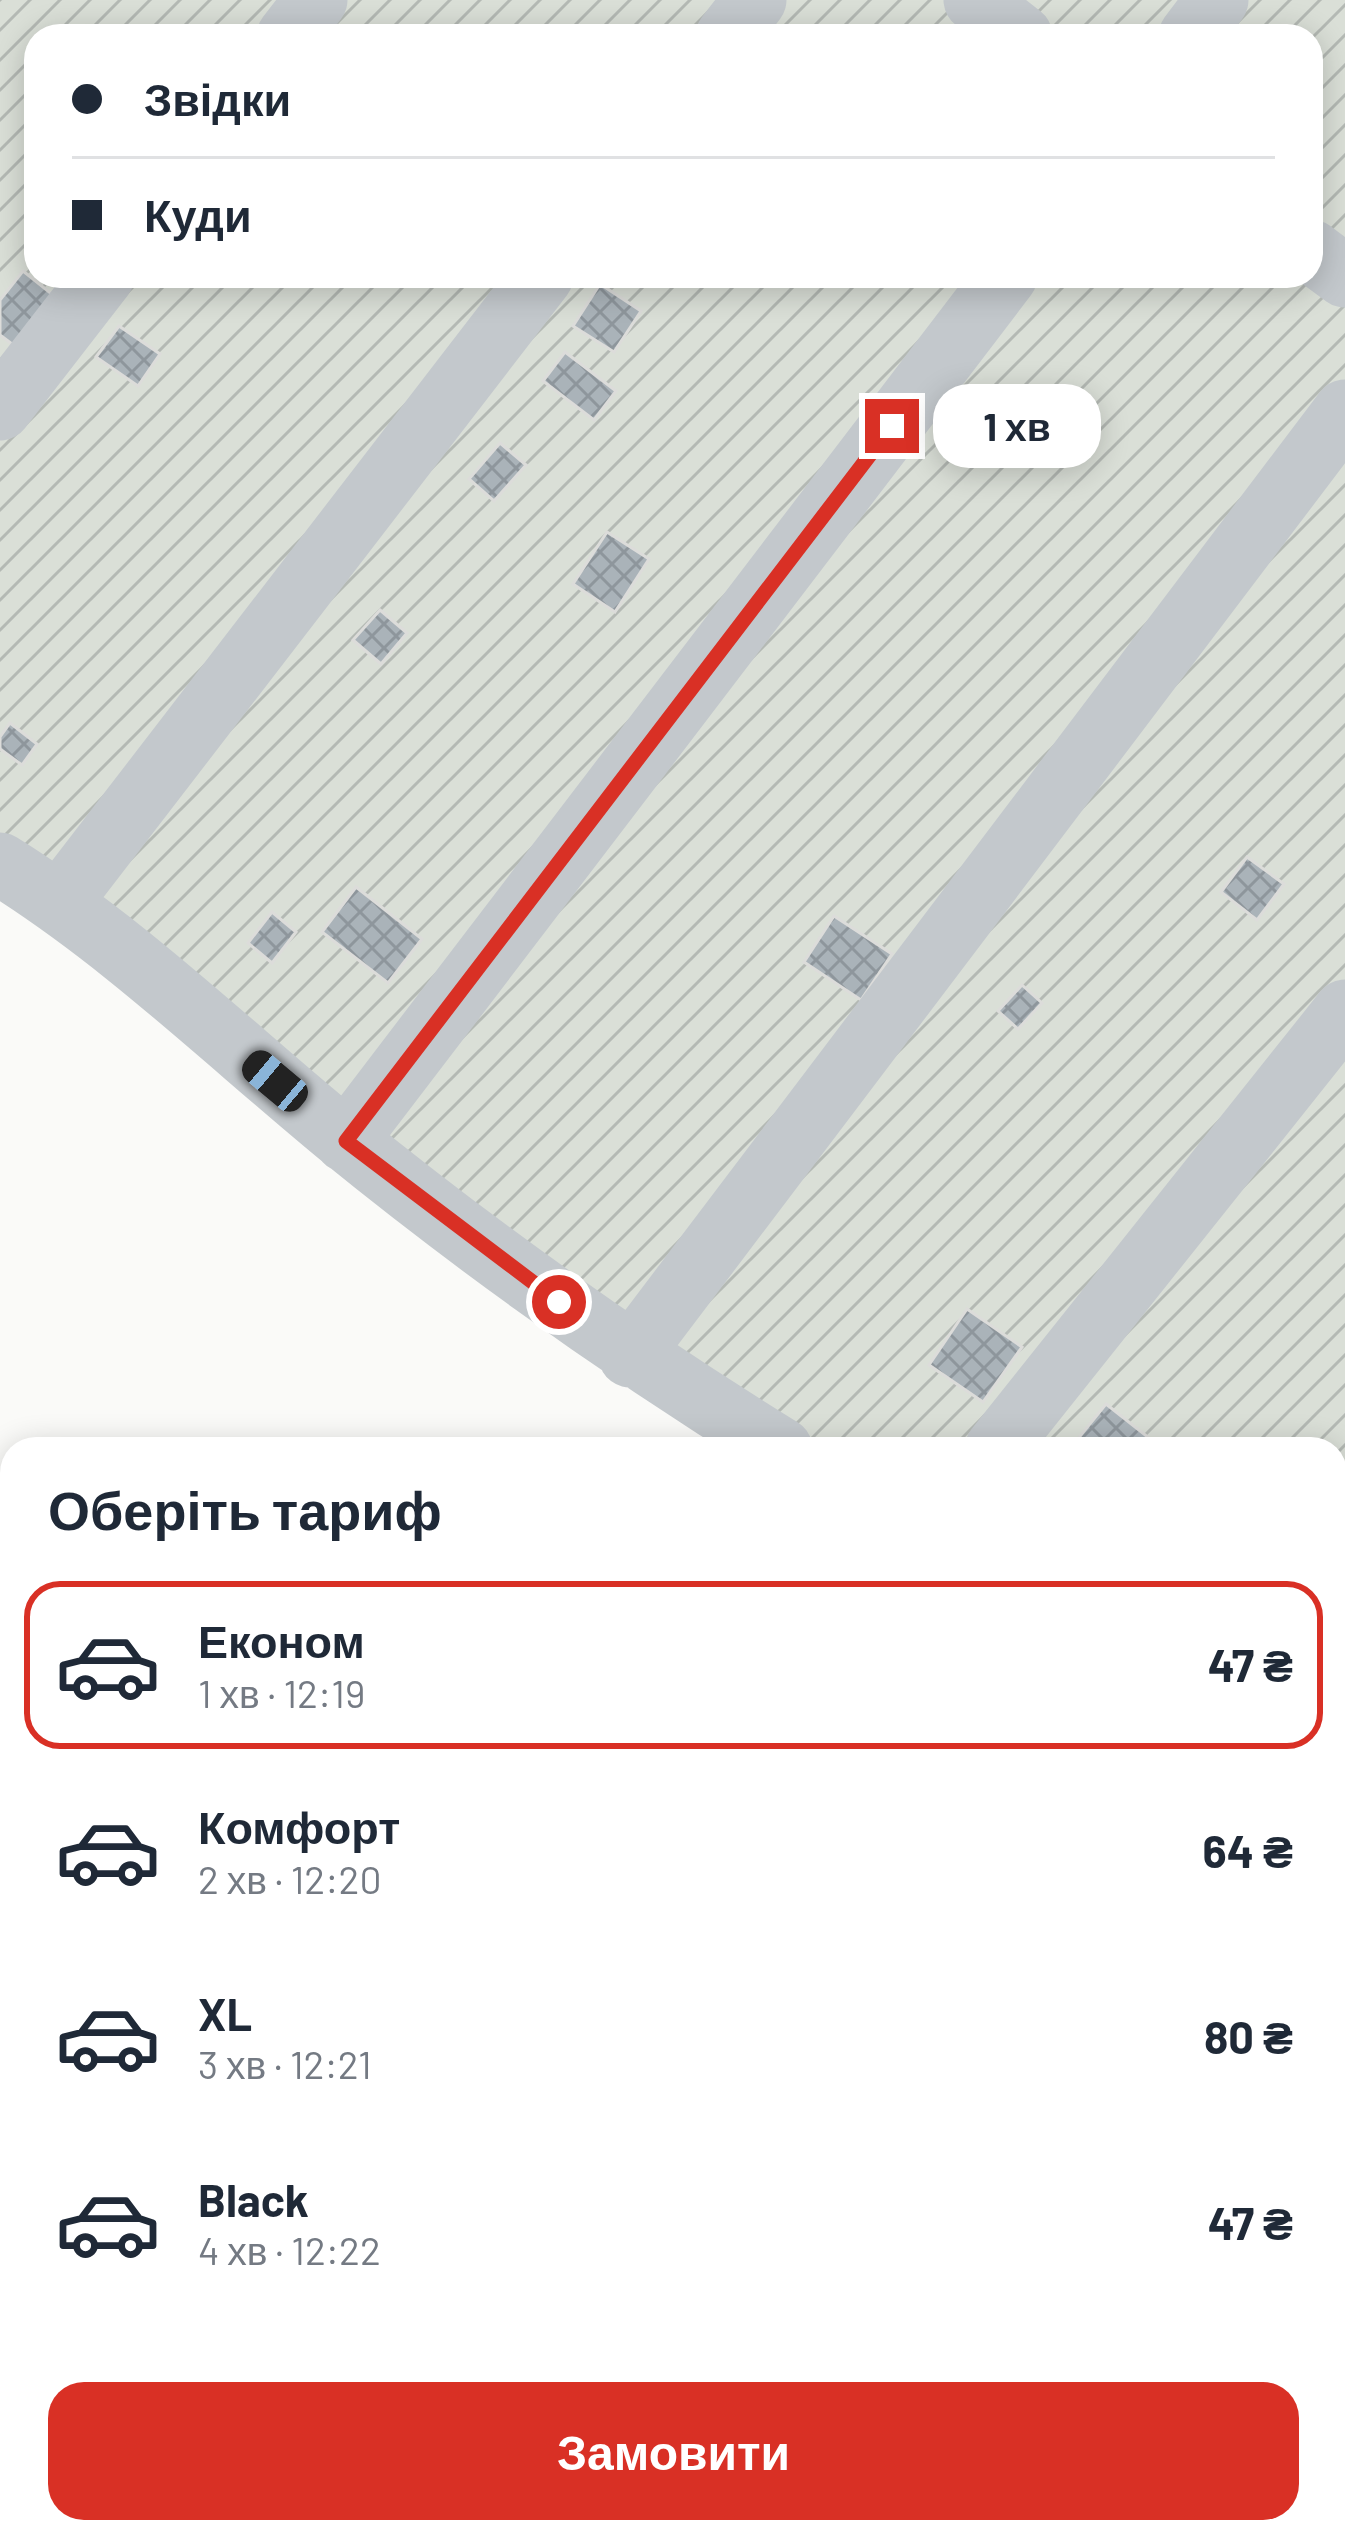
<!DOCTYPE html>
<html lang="uk">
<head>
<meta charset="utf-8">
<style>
	:root { --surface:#fff; --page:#f2f2f3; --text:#1f2937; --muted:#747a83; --line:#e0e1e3; --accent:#d93025 }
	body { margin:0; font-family:Barlow,sans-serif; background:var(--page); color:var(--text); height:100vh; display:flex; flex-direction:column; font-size:45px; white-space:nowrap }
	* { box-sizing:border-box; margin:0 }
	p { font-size:39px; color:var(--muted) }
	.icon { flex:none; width:66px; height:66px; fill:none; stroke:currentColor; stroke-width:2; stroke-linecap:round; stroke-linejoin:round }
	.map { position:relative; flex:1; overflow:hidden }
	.drawer { position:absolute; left:0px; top:1437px; width:1347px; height:1107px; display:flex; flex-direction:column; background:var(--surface); border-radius:36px 36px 0 0; box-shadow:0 6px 30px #0003 }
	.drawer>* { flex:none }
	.top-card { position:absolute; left:24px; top:24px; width:1299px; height:264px; border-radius:36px; box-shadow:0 6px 30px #0003; display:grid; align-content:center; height:264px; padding:0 48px; background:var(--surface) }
	.end { position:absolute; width:54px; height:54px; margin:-27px; border:15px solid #d93025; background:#fff; box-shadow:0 0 0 6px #fff }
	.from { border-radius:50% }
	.bubble { position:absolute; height:84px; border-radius:36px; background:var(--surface); box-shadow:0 6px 30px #0003; font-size:39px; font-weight:700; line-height:84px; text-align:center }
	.car { position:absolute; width:36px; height:72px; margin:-36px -18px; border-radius:15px; box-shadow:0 0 9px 3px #0007; background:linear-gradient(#222 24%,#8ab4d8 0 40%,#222 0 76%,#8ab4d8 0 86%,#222 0) }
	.top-card b { display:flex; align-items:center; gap:42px; height:114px; font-size:45px }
	.top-card b+b { border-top:3px solid var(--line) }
	.top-card i { width:30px; height:30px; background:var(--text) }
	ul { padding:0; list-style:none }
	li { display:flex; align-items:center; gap:36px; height:168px; margin:0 24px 18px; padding:0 24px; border:6px solid transparent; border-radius:36px }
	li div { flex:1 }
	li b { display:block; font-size:45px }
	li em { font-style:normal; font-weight:700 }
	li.selected { border-color:var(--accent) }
	li>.icon { width:108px; height:108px; stroke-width:1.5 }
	h2 { padding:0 48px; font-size:54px; line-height:144px }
	.primary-button { display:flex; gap:24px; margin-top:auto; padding:24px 48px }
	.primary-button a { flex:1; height:138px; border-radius:36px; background:var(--accent); color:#fff; font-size:48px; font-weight:700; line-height:138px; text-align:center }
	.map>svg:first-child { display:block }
	.garden { fill:url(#garden-furrows); fill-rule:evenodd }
	.building { fill:url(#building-cross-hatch); stroke:#dcdcda; stroke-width:3 }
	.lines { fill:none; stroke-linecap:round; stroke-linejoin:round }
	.minor { stroke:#c3c8cc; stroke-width:63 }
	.route { stroke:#d93025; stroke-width:15 }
</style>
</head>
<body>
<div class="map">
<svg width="1345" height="2543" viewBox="0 0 1345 2543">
	<defs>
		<pattern id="garden-furrows" width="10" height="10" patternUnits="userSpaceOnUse" patternTransform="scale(3)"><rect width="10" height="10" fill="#dadfd7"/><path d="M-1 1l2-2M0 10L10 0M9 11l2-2" fill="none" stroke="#b4b9b4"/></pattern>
		<pattern id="building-cross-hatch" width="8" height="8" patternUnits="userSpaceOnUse" patternTransform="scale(3)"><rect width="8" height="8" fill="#aab3b9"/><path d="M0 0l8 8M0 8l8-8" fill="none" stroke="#8e969c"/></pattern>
	</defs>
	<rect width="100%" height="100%" fill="#fafaf8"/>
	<!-- garden -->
	<path class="garden" d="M0,0h1345v1507l-10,1v-59h-557l-778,-608zM36,36h1275v240h-1275z"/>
	<!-- building -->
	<path class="building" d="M23,271l40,32 -39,50 -24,-18v-35z
		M600,284l41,27 -27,41 -41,-26z
		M119,326l41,28 -22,32 -42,-29z
		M565,352l51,39 -22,29 -51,-39z
		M500,443l26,22 -32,36 -25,-22z
		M607,532l42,27 -34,53 -42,-28z
		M380,610l27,23 -26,31 -28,-24z
		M10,723l27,21 -15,21 -22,-16v-12z
		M1247,857l37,27 -27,36 -36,-28z
		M356,887l66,52 -34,44 -66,-51z
		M272,912l24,20 -24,31 -24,-20z
		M834,916l58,38 -31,46 -57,-38z
		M1022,985l20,18 -24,26 -20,-18z
		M967,1309l55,38 -39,55 -54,-37z
		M1106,1404l57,45 -91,-3z
		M1345,2387v75l-10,5v-76z
		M1335,2510l10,33h-119l23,-11h86z"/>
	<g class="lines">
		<!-- minor -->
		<path class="minor" d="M975,0l46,36
			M288,36l28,-36
			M727,36l28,-36
			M1190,36l27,-36
			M1311,251l34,25
			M0,409l103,-133
			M0,864c124,77 230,181 342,273 140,114 287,218 439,312
			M60,902l482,-626
			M346,1141l660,-865
			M630,1356l715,-945
			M996,1449l349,-438
			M1335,1514l10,-1
			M0,1572l12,2
			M0,1633l12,-1
			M673,2543l6,-11"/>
	</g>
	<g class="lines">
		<!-- route -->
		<path class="route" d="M559,1302l-213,-161 546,-715"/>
	</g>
</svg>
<i class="end from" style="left:559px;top:1302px"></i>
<i class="end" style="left:892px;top:426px"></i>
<div class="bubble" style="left:933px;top:384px;width:168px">1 хв</div>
<i class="car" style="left:275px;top:1081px;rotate:310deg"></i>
<div class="top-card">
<b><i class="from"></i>Звідки</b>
<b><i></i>Куди</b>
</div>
<section class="drawer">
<h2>Оберіть тариф</h2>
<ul>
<li class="selected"><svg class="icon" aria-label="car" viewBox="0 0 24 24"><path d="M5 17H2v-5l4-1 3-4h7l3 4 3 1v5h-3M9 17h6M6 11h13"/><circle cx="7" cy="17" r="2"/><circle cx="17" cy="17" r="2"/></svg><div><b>Економ</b><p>1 хв · 12:19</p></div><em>47 ₴</em></li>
<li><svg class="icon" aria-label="car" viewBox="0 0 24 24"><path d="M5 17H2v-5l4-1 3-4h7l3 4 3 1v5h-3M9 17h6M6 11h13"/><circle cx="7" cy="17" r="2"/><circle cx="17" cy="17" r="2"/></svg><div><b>Комфорт</b><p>2 хв · 12:20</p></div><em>64 ₴</em></li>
<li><svg class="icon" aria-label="car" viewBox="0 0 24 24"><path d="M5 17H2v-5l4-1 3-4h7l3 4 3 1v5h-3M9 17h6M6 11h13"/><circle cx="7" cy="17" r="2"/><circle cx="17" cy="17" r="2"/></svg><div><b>XL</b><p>3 хв · 12:21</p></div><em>80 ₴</em></li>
<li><svg class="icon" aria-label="car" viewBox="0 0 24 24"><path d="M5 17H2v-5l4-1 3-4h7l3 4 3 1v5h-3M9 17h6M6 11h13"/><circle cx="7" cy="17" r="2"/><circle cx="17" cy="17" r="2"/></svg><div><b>Black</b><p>4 хв · 12:22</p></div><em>47 ₴</em></li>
</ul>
<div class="primary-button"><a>Замовити</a></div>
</section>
</div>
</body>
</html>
